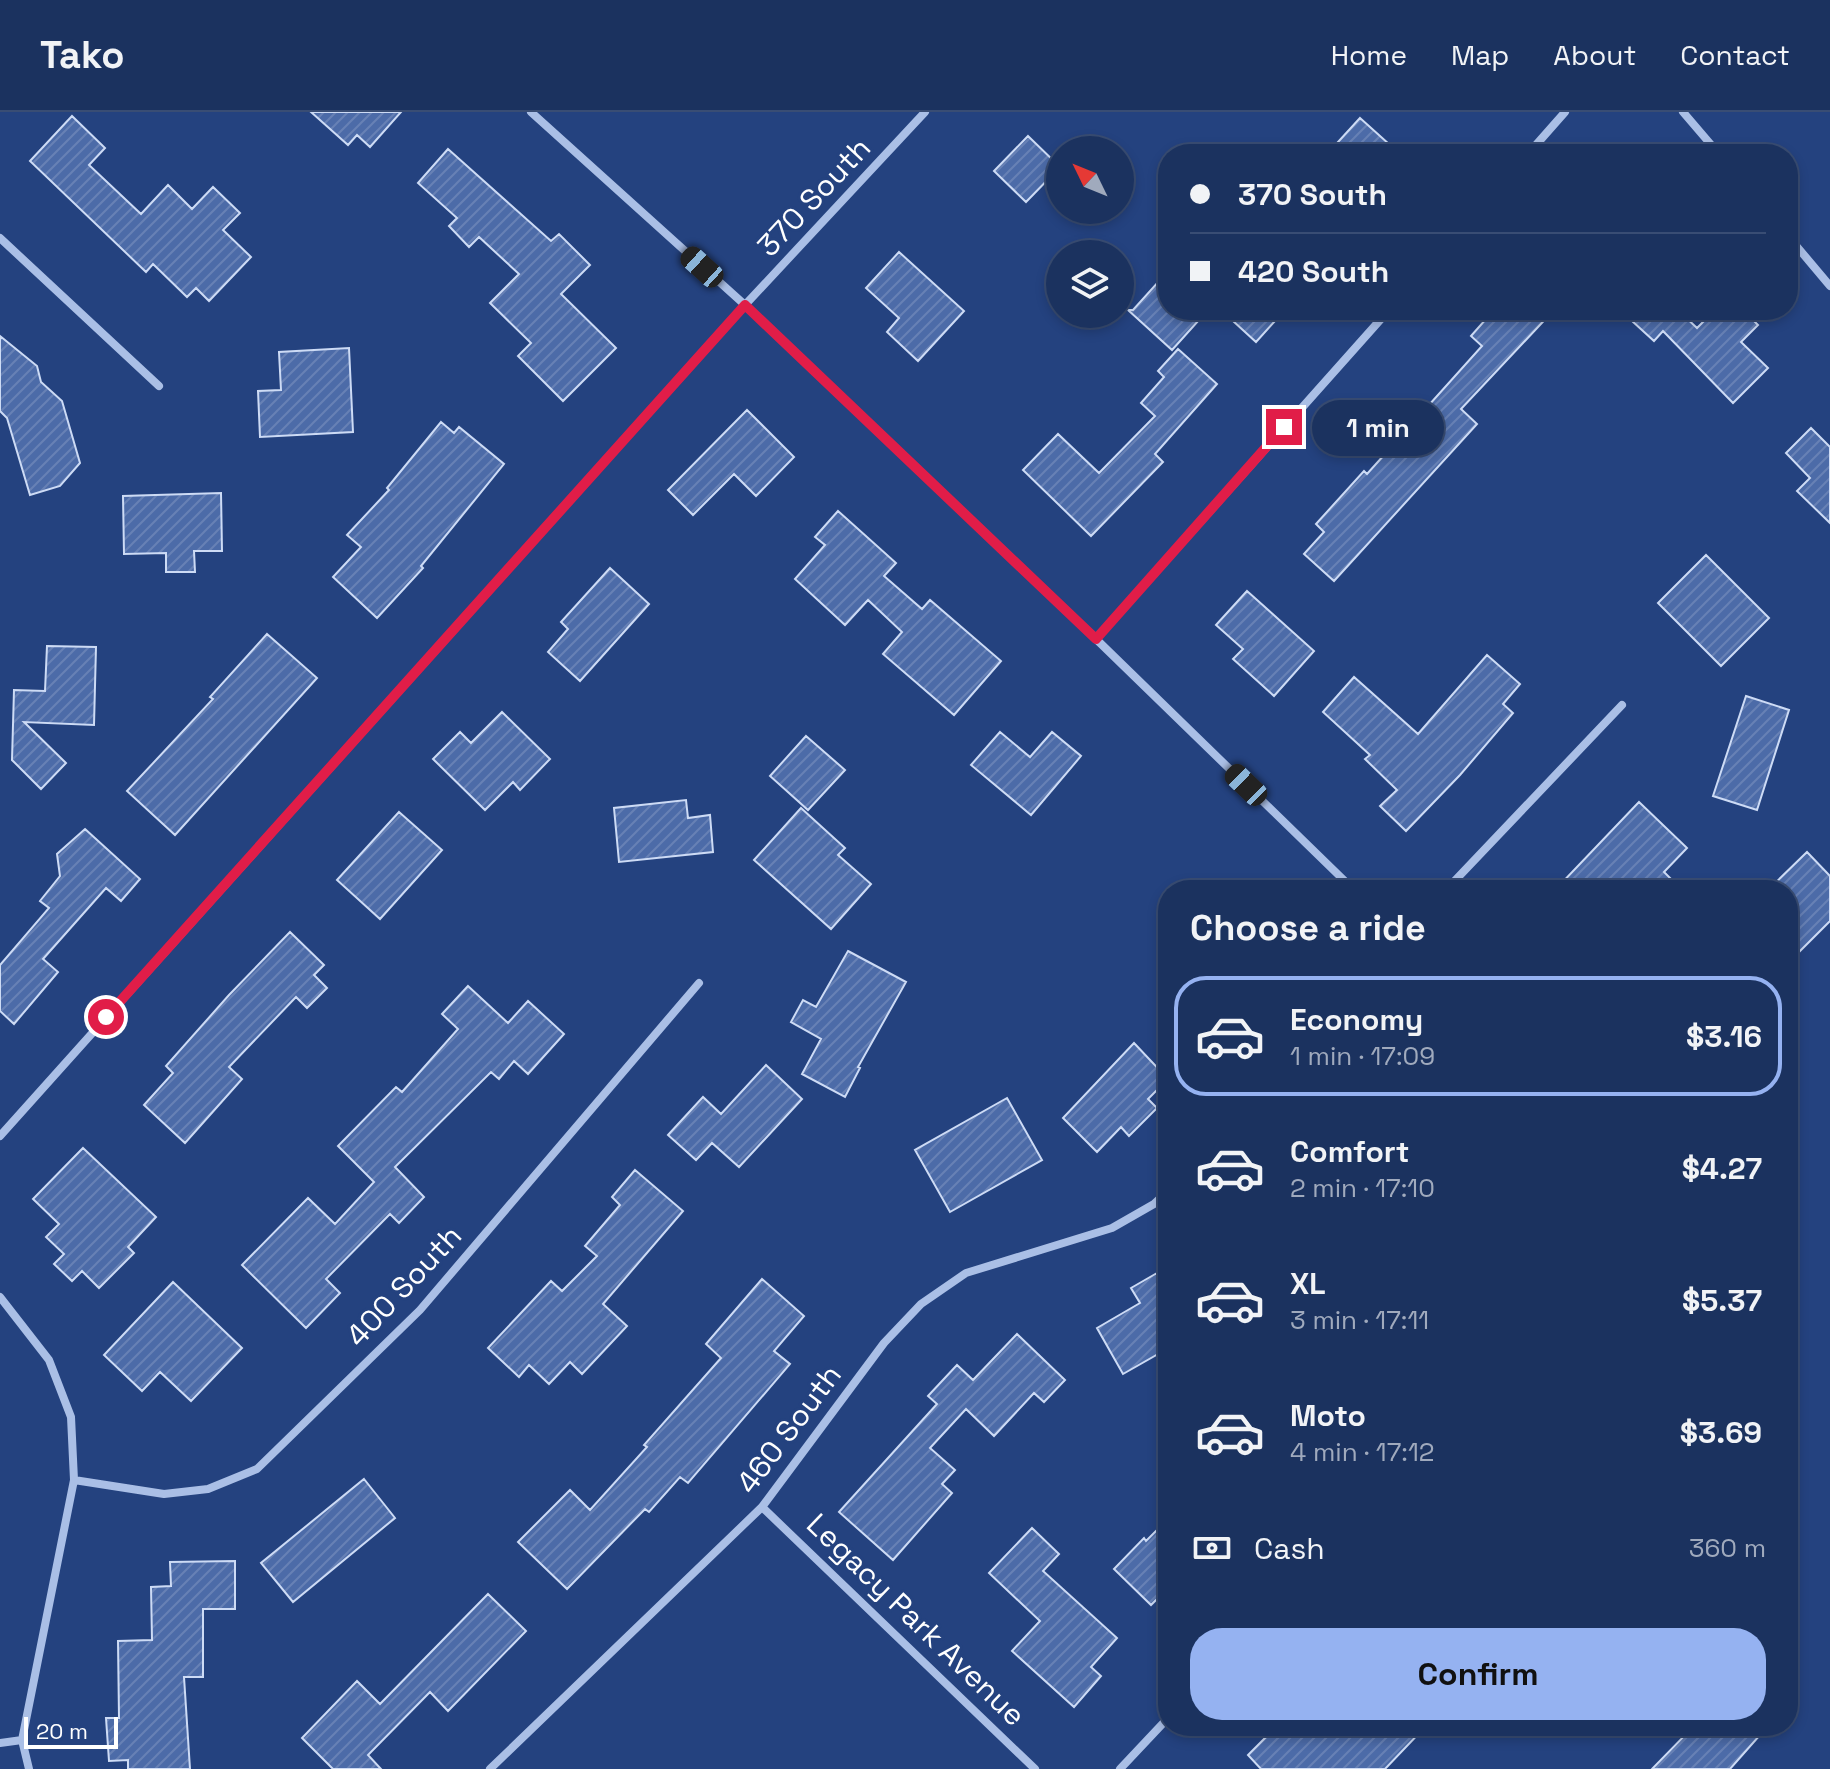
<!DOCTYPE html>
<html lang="en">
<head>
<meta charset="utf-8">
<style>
	:root { --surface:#1b325f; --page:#283e68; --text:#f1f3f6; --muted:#a0aabd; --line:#394d74; --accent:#95b2f1 }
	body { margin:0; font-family:"Space Grotesk",sans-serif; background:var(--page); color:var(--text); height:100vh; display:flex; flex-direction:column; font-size:30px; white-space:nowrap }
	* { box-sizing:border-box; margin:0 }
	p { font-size:26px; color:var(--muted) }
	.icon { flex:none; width:44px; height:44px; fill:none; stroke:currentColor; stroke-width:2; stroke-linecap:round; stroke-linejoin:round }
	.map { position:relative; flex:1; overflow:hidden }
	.sheet { position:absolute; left:1158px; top:768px; width:640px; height:856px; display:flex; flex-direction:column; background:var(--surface); border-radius:32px; box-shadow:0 4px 12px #0003,0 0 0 2px var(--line) }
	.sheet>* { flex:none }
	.guide { position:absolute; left:1158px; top:32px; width:640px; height:176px; border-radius:32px; box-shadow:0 4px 12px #0003,0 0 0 2px var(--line); display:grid; align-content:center; height:176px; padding:0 32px; background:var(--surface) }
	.needle { width:52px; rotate:313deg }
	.fabs { position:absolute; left:1046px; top:24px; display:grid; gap:16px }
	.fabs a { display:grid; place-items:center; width:88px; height:88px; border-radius:50%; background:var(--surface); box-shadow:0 4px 12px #0003,0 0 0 2px var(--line); font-size:40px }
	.scale { position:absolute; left:24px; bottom:20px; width:94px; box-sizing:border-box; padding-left:8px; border:4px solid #fff; border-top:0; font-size:22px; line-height:28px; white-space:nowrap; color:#fff; -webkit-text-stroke:6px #24427f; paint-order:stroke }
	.end { position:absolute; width:36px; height:36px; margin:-18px; border:10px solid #e11d48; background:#fff; box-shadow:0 0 0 4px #fff }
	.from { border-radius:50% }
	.bubble { position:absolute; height:56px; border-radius:28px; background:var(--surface); box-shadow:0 4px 12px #0003,0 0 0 2px var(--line); font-size:26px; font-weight:800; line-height:56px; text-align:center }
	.car { position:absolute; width:24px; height:48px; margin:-24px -12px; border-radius:10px; box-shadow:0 0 6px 2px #0007; background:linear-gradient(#222 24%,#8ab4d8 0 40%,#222 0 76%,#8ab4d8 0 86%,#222 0) }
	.guide b { display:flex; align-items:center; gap:28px; height:76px; font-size:30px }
	.guide b+b { border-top:2px solid var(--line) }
	.guide i { width:20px; height:20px; background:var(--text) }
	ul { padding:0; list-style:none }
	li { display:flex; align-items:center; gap:24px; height:120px; margin:0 16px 12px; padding:0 16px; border:4px solid transparent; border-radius:32px }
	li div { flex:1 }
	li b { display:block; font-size:30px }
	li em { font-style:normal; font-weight:800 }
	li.selected { border-color:var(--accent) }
	li>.icon { width:72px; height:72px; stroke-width:1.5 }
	h2 { padding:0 32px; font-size:36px; line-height:96px }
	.pay { display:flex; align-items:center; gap:20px; height:88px; padding:0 32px; font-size:30px }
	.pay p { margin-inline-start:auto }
	.button { display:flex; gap:16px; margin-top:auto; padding:16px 32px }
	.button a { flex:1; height:92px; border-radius:32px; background:var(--accent); color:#111; font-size:32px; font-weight:800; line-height:92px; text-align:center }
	header { display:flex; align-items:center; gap:48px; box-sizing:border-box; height:112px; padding:0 40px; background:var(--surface); border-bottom:2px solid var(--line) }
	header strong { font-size:38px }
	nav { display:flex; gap:44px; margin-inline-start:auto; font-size:28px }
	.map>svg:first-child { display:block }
	.building { fill:url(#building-hatch); stroke:#cddbf5; stroke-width:2 }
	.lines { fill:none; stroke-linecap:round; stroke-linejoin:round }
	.street { stroke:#aabfe6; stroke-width:8 }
	.route { stroke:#e11d48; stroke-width:10 }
	.labels { text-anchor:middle; stroke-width:6; stroke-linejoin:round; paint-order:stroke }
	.street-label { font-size:30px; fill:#fff; stroke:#24427f }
</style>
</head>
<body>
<header>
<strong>Tako</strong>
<nav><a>Home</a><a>Map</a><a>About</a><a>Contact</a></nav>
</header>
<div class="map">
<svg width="1830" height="1657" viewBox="0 0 1830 1657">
	<defs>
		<pattern id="building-hatch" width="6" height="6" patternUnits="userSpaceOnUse" patternTransform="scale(2)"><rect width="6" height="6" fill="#4c6ba8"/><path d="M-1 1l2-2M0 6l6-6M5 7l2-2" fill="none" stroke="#6781b5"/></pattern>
	</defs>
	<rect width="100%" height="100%" fill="#24427f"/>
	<!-- building -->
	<path class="building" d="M311,0h90l-31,35 -13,-12 -9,10z
		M72,4l33,32 -16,17 52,49 27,-29 24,24 21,-22 27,26 -17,17 28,27 -42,44 -13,-13 -9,9 -34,-33 -7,8 -116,-111z
		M1360,6l40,36h-73z
		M1028,24l32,31 -34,35 -32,-31z
		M448,37l103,92 8,-7 31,31 -29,29 55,54 -53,53 -45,-45 13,-13 -41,-40 29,-29 -40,-37 -10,10 -20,-21 8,-8 -39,-35z
		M899,140l65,59 -46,50 -31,-29 12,-14 -33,-30z
		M1168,159v39h40l-36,40 -44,-40h5z
		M1221,198h64l-29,32z
		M1494,198h60l-93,99 16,15 -143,157 -30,-27 20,-22 -8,-8 48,-53 3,3 115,-128 -11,-10z
		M1620,198h62l-2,2 17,16 18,-18h28l15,15 -17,17 27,26 -35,35 -70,-72 -9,10z
		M0,224l37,30 4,16 21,19 18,62 -20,23 -30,9 -23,-77 -7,-7z
		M349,236l4,84 -93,5 -2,-46 23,-1 -2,-38z
		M1178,237l39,35 -62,70 8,8 -72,74 -68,-66 35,-36 41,39 56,-57 -14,-13 23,-26 -6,-6z
		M747,298l47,47 -38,39 -22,-22 -41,41 -25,-25z
		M441,310l13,11 5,-6 45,37 -83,102 2,2 -46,50 -44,-41 28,-30 -14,-12 42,-45 -2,-2z
		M1811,316l19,19v76l-33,-32 13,-13 -24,-25z
		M221,381l1,58h-28l1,21h-29v-19l-42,1 -1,-58z
		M838,399l58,52 -12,13 38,33 8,-9 71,61 -47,54 -71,-61 19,-22 -34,-32 -23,25 -50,-46 30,-34 -10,-8z
		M1706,443l63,63 -48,48 -63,-63z
		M610,456l39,36 -69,77 -32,-29 20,-23 -7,-7z
		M1247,479l67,60 -40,45 -41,-37 10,-10 -27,-24z
		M267,522l50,44 -142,157 -48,-44 86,-92 -3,-2z
		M47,534l49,1 -2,78 -70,-3 42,41 -25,26 -29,-29 2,-70 31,1z
		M1487,543l33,29 -17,20 10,9 -53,62 -54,56 -26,-25 17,-16 -32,-31 5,-4 -47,-43 31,-35 64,57z
		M1746,584l43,14 -32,100 -44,-14z
		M502,600l48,47 -30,31 -7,-8 -28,28 -52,-51 27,-27 11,11z
		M1000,620l30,25 22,-25 29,24 -50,59 -60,-50z
		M806,624l39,34 -37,40 -38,-34z
		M686,688l2,18 22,-3 3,37 -94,10 -5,-54z
		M1639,690l48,46 -23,24 18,18h-127z
		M801,696l44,40 -7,7 33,29 -40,45 -77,-69z
		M399,700l43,38 -62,69 -43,-39z
		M85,717l55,50 -19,22 -15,-13 -63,71 15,13 -44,52 -14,-13v-46l49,-57 -9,-7 20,-25 -3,-22z
		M1807,740l23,24v45l-42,42v-73h-20z
		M290,820l34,33 -10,10 13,13 -20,20 -11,-11 -67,70 13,12 -57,64 -41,-38 29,-32 -7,-7 63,-71z
		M848,839l58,31 -48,85 2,1 -15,29 -43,-23 19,-35 -30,-17 12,-22 13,7z
		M468,874l40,37 20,-22 36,33 -36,40 -14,-13 -15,18 -8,-7 -96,95 29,30 -25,26 -9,-9 -64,65 14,14 -34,35 -64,-63 66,-67 27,26 39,-42 -36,-36 58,-59 6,5 56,-63 -16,-15z
		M1134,931l34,36 -20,20 9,9 -28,28 -8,-9 -24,25 -34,-34z
		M766,953l36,34 -63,68 -27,-24 -16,17 -28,-25 35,-38 18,17z
		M1007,986l35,62 -92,52 -35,-62z
		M83,1036l73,69 -28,30 6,6 -35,35 -17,-17 -10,10 -18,-17 10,-10 -18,-17 13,-13 -26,-25z
		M635,1058l48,41 -80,93 24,22 -45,48 -12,-12 -21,22 -20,-19 -10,12 -31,-29 63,-67 11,10 35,-35 -12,-10 35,-41 -8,-8z
		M1157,1161l9,16 2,-1v64l-1,-3 -44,25 -26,-46 43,-25 -9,-15z
		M762,1167l42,37 -30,35 16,13 -102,119 -8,-6 -31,35 -4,-3 -78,80 -49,-47 52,-52 20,20 57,-63 -3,-2 77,-87 -15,-14z
		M173,1170l69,66 -51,53 -31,-29 -18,19 -38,-36z
		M1017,1222l48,46 -21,22 -10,-9 -40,43 -28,-27 -36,39 25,22 -13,14 10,9 -59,67 -54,-48 98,-108 -9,-8 29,-31 16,15z
		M364,1367l31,39 -102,84 -32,-39z
		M1168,1407v69l-17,17 -37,-36 30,-31 2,3z
		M1032,1416l27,26 -16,17 74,67 -26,29 10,9 -27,31 -62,-56 28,-30 -51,-48z
		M235,1449v48h-32v68h-19l6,92h-62v-9l-19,1 -3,-43h13l-1,-77 34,-1 -1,-53 20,-1 -1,-24z
		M488,1482l38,37 -78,80 -18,-19 -62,63 13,14h-48l-31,-31 55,-57 23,23z
		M1277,1614h149l-41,43h-124l-13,-14z
		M1694,1614h74l-38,43h-78z"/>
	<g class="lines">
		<!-- street -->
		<path class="street" d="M531,0l214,193 351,334 258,251
			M1683,0l36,42
			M1528,42l37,-42
			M1788,124l42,50
			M0,126l159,148
			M1096,527l293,-329
			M1446,778l176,-185
			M0,1024l745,-831 180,-193
			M0,1185l49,63 22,57 3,63 -52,260 7,29
			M74,1368l90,14 44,-5 49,-20 163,-159 279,-327
			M762,1395l273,262
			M0,1631l22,-3
			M490,1657l272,-262 122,-164 37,-39 45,-31 146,-45 42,-24 14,-13
			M1120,1657l48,-51"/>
	</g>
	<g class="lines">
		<!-- route -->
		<path class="route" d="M106,905l639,-712 351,334 188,-212"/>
	</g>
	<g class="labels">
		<!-- street labels -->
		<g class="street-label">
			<text transform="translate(814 85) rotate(-47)" y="10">370 South</text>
			<text transform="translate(404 1174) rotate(-47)" y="10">400 South</text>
			<text transform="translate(789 1317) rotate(-53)" y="10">460 South</text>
			<text transform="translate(916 1508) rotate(44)" y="10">Legacy Park Avenue</text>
		</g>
	</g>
</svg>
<div class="fabs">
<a><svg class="needle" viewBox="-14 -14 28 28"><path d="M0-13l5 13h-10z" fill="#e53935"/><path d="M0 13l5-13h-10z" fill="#a0aabd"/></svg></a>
<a><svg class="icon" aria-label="layers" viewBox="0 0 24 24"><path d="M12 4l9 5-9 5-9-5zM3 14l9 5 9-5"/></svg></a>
</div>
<div class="scale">20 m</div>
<i class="end from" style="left:106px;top:905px"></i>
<i class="end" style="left:1284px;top:315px"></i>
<div class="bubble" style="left:1312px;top:288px;width:132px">1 min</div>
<i class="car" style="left:702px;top:155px;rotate:312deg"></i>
<i class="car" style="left:1246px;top:673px;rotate:314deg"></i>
<div class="guide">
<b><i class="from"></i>370 South</b>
<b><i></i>420 South</b>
</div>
<section class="sheet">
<h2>Choose a ride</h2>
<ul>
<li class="selected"><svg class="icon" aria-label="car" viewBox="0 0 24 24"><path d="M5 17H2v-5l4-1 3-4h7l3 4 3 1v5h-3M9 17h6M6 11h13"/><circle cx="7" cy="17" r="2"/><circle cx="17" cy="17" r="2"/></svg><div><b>Economy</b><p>1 min · 17:09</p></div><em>$3.16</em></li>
<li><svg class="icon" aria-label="car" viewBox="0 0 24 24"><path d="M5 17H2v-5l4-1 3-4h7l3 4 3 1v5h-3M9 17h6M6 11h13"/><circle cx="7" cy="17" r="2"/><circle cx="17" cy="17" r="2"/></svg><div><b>Comfort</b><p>2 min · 17:10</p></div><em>$4.27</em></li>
<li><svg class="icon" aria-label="car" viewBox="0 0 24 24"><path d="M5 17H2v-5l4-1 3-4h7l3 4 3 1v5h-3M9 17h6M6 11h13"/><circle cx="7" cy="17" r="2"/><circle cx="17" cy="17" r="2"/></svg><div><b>XL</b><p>3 min · 17:11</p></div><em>$5.37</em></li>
<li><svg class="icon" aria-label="car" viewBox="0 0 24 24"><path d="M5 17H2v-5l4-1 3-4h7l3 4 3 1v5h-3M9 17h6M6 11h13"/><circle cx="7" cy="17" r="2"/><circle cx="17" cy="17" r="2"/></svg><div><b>Moto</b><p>4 min · 17:12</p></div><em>$3.69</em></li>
</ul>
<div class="pay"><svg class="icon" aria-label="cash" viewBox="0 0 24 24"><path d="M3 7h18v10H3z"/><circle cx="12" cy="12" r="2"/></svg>Cash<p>360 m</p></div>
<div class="button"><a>Confirm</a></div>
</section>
</div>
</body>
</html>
